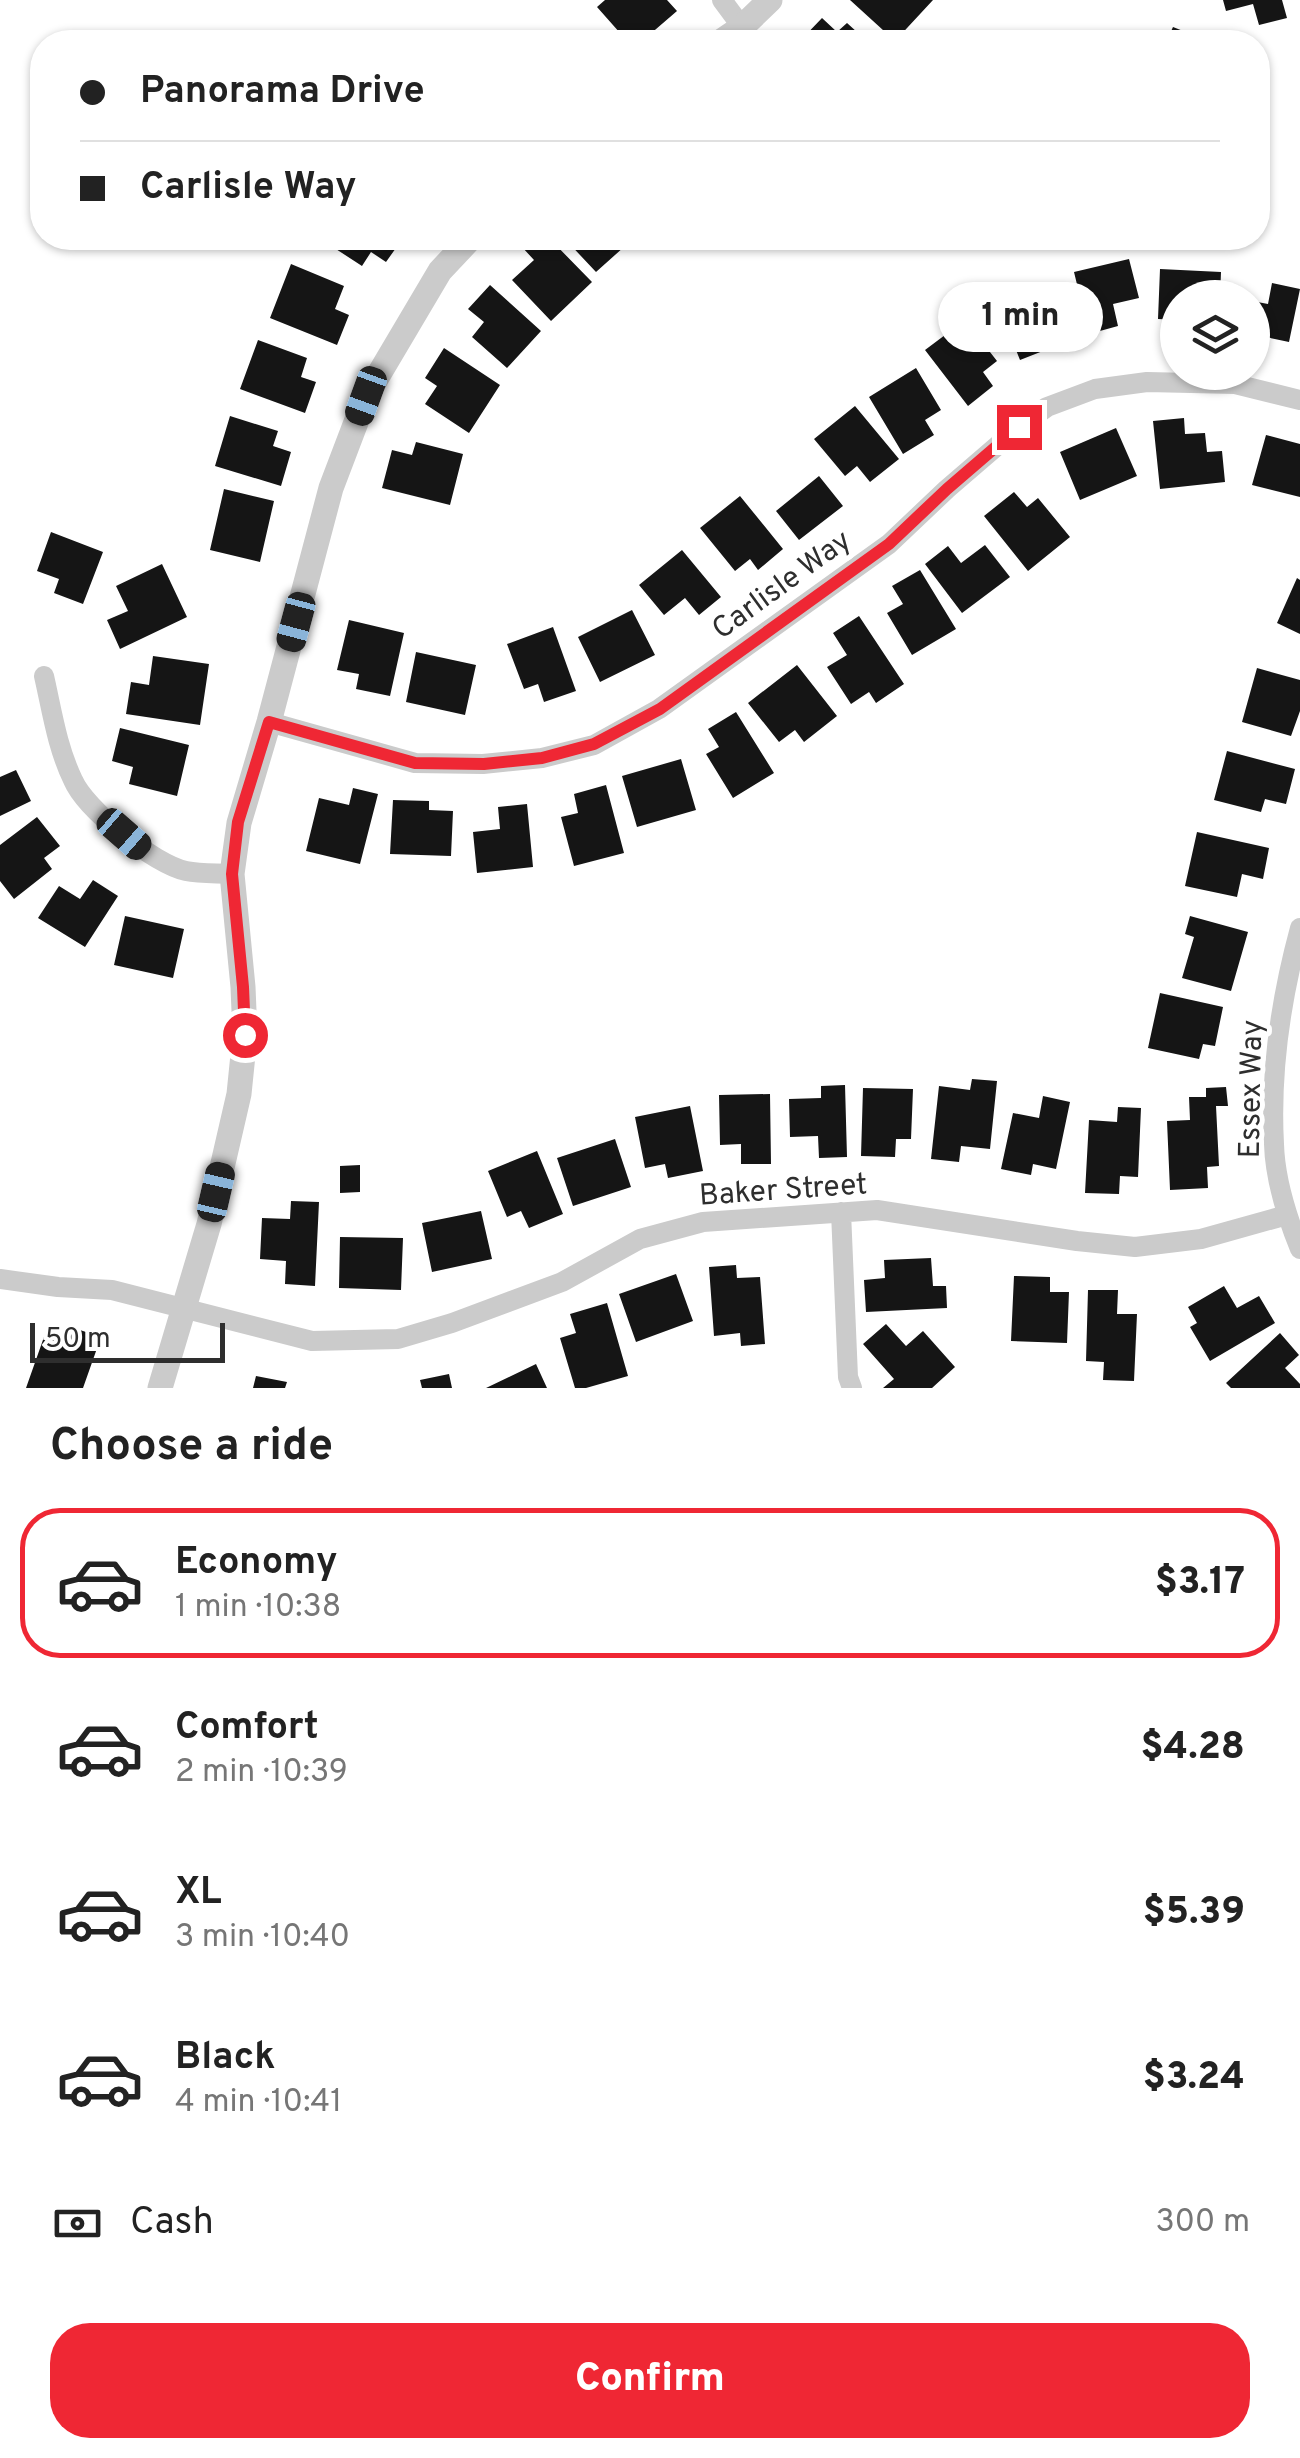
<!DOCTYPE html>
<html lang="en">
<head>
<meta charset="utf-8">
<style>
	:root { --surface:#fff; --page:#f2f2f2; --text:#222; --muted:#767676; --line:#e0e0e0; --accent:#ef2734 }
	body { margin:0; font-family:Overpass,sans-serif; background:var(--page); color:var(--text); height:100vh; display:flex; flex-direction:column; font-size:38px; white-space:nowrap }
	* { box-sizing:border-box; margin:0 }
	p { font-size:32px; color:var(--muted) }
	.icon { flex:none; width:55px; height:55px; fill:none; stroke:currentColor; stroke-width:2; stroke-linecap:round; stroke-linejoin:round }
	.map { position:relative; height:1388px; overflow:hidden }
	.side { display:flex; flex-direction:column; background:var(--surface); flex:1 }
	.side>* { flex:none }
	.top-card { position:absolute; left:30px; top:30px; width:1240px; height:220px; border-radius:40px; box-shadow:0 2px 8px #0004; display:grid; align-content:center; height:220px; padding:0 50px; background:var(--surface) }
	.controls { position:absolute; left:1160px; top:280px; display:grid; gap:20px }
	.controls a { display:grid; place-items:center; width:110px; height:110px; border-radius:50%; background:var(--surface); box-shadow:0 2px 8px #0004; font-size:50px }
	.scale { position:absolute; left:30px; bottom:25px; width:195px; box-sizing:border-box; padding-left:10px; border:5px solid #2e2e2e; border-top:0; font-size:28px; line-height:35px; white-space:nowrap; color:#2e2e2e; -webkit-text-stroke:8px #fff; paint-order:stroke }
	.end { position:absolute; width:45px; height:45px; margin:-22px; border:12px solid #ef2734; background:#fff; box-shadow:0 0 0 5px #fff }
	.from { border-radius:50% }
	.bubble { position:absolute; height:70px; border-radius:35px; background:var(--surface); box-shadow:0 2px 8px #0004; font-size:32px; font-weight:800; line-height:70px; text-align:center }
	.car { position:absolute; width:30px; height:60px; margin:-30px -15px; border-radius:12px; box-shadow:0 0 8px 2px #0007; background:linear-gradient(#222 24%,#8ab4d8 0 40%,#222 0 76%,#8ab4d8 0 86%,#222 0) }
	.top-card b { display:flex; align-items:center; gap:35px; height:95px; font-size:38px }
	.top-card b+b { border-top:2px solid var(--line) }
	.top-card i { width:25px; height:25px; background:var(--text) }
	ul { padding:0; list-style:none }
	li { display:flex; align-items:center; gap:30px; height:150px; margin:0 20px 15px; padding:0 30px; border:5px solid transparent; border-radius:40px }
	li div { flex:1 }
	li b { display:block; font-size:38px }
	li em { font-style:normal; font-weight:800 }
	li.active { border-color:var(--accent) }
	li>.icon { width:90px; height:90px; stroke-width:1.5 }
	h2 { padding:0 50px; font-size:45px; line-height:120px }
	.pay { display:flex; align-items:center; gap:25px; height:110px; padding:0 50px; font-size:38px }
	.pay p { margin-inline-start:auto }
	.primary-button { display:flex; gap:20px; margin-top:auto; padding:20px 50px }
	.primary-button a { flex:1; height:115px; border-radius:40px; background:var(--accent); color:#fff; font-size:40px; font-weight:800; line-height:115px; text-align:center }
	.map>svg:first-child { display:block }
	.building { fill:#151515 }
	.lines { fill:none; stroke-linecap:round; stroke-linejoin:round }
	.minor { stroke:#cbcbcb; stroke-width:20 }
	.tertiary { stroke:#cbcbcb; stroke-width:25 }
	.route { stroke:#ef2734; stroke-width:12 }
	.labels { text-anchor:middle; stroke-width:10; stroke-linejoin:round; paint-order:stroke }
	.street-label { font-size:30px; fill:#2e2e2e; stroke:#fff }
</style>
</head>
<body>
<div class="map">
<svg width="1300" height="1388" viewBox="0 0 1300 1388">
	<rect width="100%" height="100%" fill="#fff"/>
	<!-- building -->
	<path class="building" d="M605,0h62l10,11 -36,31h-13l-31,-35z
		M850,0h83l-38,41z
		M1223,0h59l5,18 -28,7 -6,-21 -27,7z
		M822,18l15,14 10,-9 21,19h-69z
		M1173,27l38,15h-45z
		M319,238h84l-17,24 -15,-10 -9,14z
		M532,238h17l43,44 -41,39 -39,-41 22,-20 -12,-13z
		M564,238h70l-38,34z
		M1129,259l10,39 -26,6 5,22 -29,8 -15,-62z
		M291,264l53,22 -9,23 14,6 -12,30 -67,-27z
		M1160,269l61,3 -1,26h-42v22l-20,-1z
		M1272,283l28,6 -11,53 -37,-8v-33l16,3z
		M490,285l51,46 -34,37 -35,-31 12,-15 -16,-13z
		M1057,290l19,48 -56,22 -19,-47z
		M965,320l32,41 -14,11 10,14 -25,20 -43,-56z
		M258,340l49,18 -6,19 15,5 -11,31 -65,-24z
		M444,348l56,37 -31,48 -44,-29 12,-18 -12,-8z
		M916,368l25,42 -16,10 9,15 -31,19 -34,-57z
		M855,406l44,53 -29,23 -13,-16 -12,10 -31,-37z
		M230,416l48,15 -5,15 18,6 -10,34 -66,-20z
		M1184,418l1,16 20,-1 2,19 15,-1 3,31 -65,7 -7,-68z
		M1116,428l21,48 -57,24 -20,-48z
		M1266,435l34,9v53l-48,-12z
		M416,442l47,12 -13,51 -68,-17 10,-38 20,5z
		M819,476l24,30 -44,34 -23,-29z
		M224,489l50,12 -14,61 -50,-12z
		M1014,492l13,15 11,-9 32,39 -42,34 -44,-55z
		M740,496l43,53 -25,21 -8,-11 -15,12 -35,-43z
		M51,532l52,20 -20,52 -29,-11 5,-14 -22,-8z
		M985,545l25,32 -48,36 -37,-49 23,-18 13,17z
		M682,550l39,47 -22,18 -14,-17 -21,17 -25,-30z
		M162,564l25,53 -67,32 -13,-29 21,-9 -12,-25z
		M920,570l36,59 -44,26 -25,-42 16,-9 -11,-18z
		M1297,578l3,2v54l-23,-11z
		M632,610l23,45 -55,27 -22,-45z
		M859,616l45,68 -28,19 -7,-11 -18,12 -24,-37 20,-12 -14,-22z
		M349,620l55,13 -14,63 -34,-7 3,-15 -22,-4z
		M553,627l23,64 -32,11 -6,-18 -14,5 -17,-45z
		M416,652l60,13 -11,50 -59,-13z
		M153,656l56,8 -9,61 -74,-11 5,-32 18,3z
		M797,665l40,51 -33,26 -9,-12 -16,12 -31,-39z
		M1257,668l43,12v31l-9,25 -49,-14z
		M736,712l38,61 -41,25 -27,-44 13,-7 -11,-18z
		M120,728l69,17 -12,51 -48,-12 4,-17 -21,-6z
		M1227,751l68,18 -9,35 -21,-5 -4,13 -47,-12z
		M681,759l15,51 -59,17 -15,-51z
		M16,770l15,31 -31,15v-39z
		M606,785l18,68 -50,13 -13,-49 17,-4 -4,-19z
		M353,788l25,6 -18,70 -54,-13 13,-53 30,7z
		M393,800l36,1v9l24,1 -2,45 -61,-2z
		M527,804l6,63 -56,6 -4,-41 27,-3 -2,-22z
		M37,817l23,29 -16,12 8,11 -38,30 -14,-18v-36z
		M1197,832l72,16 -6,31 -21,-5 -5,23 -52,-11z
		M93,880l25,16 -33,51 -47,-29 21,-32 21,13z
		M125,916l59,13 -11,49 -59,-13z
		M1190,916l58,16 -17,59 -49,-13 12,-41 -9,-3z
		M1160,993l63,14 -8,39 -12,-2 -4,15 -51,-11z
		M972,1079l25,2 -7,68 -29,-3 -2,16 -28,-3 8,-73 31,4z
		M845,1085l2,72 -28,1 -1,-22 -28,1 -1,-38 32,-1v-12z
		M1226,1087l2,19h-12l3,60 -12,1 1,21 -38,2 -3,-69 23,-1 -1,-23h17v-9z
		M863,1088l50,1 -2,50h-15l-1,18 -34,-1z
		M770,1094l1,70h-30v-20l-21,1 -1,-50z
		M1043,1096l27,6 -14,67 -23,-5 -2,11 -30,-6 12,-56 26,5z
		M690,1106l13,65 -35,7 -3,-14 -20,4 -10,-51z
		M1118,1107l23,1 -3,69 -18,-1 -1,18 -34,-1 4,-73 28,2z
		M615,1139l16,48 -58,19 -16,-48z
		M537,1151l26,63 -34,14 -8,-17 -14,6 -19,-46z
		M360,1165v27l-20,1v-27z
		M291,1201l28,1 -4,84 -30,-2 1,-23 -26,-2 2,-41 28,1z
		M481,1211l11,48 -60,13 -10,-49z
		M340,1237l63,1 -2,52 -62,-2z
		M931,1258l2,28h13l1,22 -81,4 -2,-32 21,-2 -1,-18z
		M736,1265l1,13 23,-1 5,67 -24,2 -1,-13 -26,3 -5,-69z
		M676,1274l17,47 -57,21 -17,-48z
		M1014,1276l36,1v15h19l-2,51 -56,-2z
		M1224,1286l13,22 22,-12 16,27 -65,38 -20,-34 7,-4 -9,-16z
		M1088,1290h30l-1,24h20l-3,67 -31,-1 1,-18 -18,-1z
		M607,1303l21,73 -42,12h-11l-15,-50 16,-5 -6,-19z
		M886,1324l20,22 17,-15 32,36 -23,21h-49l11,-9 -31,-35z
		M71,1327l30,10 -18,51h-57l18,-51 21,7z
		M1280,1333l19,22 -14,13 15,16v4h-69l-5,-5z
		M536,1364l11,24h-61z
		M449,1374l3,14h-30l-2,-8z
		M256,1376l31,6 -2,6h-32z"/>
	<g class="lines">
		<!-- minor -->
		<path class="minor" d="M722,0l20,27
			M44,676c8,35 13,71 29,104 13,30 81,84 113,91 15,3 31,2 46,3
			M269,722l146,41 68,1 59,-6 52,-13 65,-36 230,-165 58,-55 72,-62 28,-20 48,-18 52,-7 88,2 65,16
			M1300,928c-19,70 -30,143 -26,216 1,36 13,73 26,105
			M841,1212l7,165 4,11
			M0,1279l58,8 54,3 200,51 86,-2 54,-16 110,-41 78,-43 63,-17 174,-12 200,31 58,6 66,-8 86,-24"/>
		<!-- tertiary -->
		<path class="tertiary" d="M720,42l22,-15 28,-27
			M160,1388l49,-164 30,-130 6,-59 -2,-48 -11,-113 7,-51 30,-101 62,-234 35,-92 74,-125 31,-33"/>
	</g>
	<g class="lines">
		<!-- route -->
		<path class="route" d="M245,1035l-2,-48 -11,-113 6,-52 31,-100 146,41 69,1 58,-6 52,-14 66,-35 229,-165 58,-55 72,-62"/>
	</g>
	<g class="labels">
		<!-- street labels -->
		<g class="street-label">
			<text transform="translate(781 584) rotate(-36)" y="10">Carlisle Way</text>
			<text transform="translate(1250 1089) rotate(-89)" y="10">Essex Way</text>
			<text transform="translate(783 1189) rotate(-4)" y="10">Baker Street</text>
		</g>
	</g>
</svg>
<div class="controls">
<a><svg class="icon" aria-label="layers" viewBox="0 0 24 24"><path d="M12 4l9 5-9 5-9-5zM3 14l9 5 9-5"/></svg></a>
</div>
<div class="scale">50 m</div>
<i class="end from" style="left:245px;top:1035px"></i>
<i class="end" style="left:1019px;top:427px"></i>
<div class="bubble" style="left:938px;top:282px;width:165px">1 min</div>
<i class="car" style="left:366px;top:396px;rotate:200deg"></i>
<i class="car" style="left:296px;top:622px;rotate:195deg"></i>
<i class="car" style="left:124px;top:834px;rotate:131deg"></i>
<i class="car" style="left:216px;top:1192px;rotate:13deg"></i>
<div class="top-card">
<b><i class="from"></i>Panorama Drive</b>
<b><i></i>Carlisle Way</b>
</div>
</div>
<section class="side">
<h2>Choose a ride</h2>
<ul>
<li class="active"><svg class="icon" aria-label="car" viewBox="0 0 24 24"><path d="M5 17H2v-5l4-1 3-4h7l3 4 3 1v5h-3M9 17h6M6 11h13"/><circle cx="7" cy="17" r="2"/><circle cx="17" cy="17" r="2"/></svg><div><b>Economy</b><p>1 min · 10:38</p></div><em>$3.17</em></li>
<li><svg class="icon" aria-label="car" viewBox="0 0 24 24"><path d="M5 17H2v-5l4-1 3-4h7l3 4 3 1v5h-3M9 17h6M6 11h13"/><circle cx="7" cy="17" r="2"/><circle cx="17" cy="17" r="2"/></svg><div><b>Comfort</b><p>2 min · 10:39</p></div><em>$4.28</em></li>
<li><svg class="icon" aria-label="car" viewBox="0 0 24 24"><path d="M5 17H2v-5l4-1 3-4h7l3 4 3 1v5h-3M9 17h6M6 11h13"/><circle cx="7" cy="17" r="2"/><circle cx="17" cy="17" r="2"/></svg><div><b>XL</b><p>3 min · 10:40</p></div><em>$5.39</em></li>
<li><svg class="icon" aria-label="car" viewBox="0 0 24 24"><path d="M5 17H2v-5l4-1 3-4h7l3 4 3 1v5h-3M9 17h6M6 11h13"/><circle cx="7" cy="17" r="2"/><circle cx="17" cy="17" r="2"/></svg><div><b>Black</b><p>4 min · 10:41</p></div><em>$3.24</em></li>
</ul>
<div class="pay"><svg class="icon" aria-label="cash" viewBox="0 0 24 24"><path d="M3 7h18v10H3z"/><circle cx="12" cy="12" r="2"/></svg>Cash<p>300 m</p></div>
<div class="primary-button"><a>Confirm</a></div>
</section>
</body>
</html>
